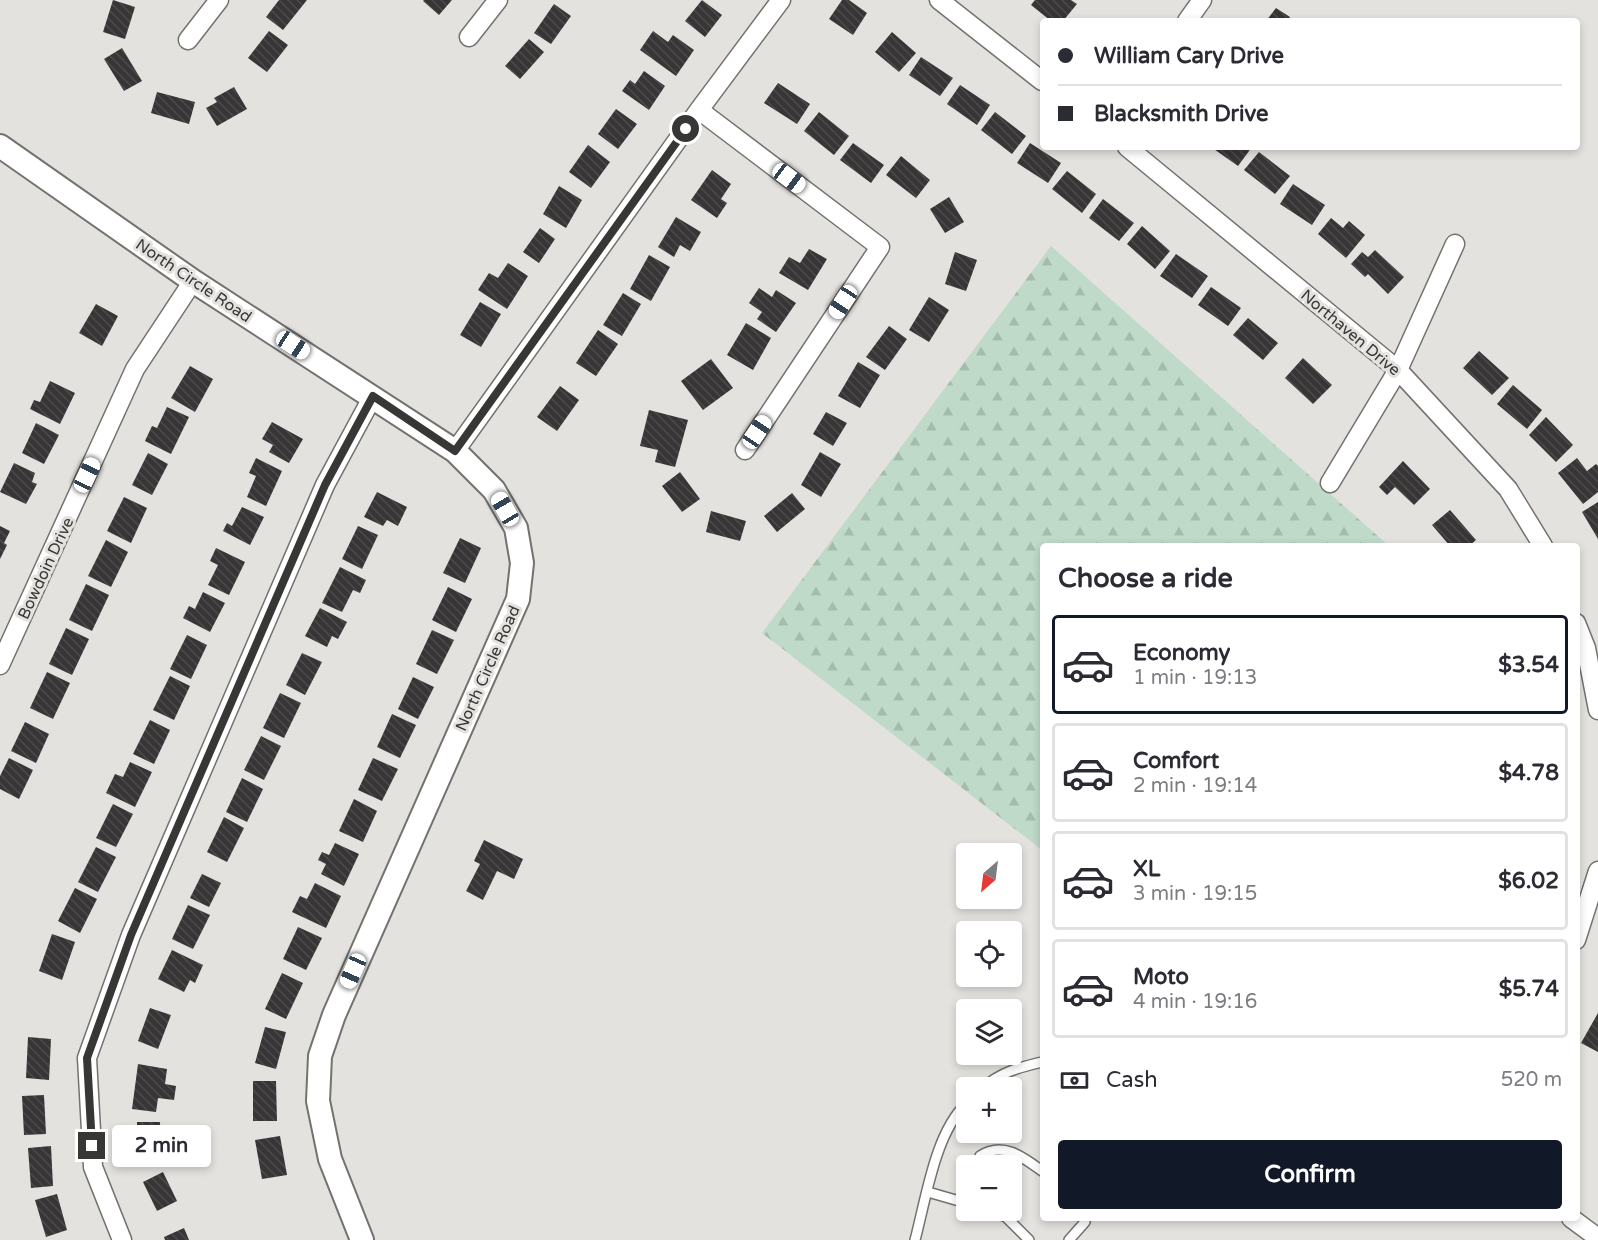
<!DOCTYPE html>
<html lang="en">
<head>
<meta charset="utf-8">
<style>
	:root { --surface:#fff; --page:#f2f2f3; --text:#2b2b33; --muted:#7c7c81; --line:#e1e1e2; --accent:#111827 }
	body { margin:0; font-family:"Varela Round",sans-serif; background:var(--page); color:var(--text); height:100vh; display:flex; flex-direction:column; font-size:22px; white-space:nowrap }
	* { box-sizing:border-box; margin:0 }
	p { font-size:20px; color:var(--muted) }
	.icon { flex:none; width:33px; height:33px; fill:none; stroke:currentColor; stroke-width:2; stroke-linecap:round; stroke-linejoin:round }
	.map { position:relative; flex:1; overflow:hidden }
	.details { position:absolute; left:1040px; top:543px; width:540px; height:678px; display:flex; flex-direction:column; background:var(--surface); border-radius:6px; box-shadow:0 3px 9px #0003 }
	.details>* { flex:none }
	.guide { position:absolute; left:1040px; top:18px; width:540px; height:132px; border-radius:6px; box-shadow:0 3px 9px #0003; display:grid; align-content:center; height:132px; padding:0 18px; background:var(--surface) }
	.needle { width:39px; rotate:208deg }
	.fabs { position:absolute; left:956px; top:843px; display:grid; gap:12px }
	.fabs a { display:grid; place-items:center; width:66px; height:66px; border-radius:6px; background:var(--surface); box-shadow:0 3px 9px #0003; font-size:30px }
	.end { position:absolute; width:27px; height:27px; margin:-14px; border:8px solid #373735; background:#fff; box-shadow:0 0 0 3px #fff }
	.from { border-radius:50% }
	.bubble { position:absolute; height:42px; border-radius:6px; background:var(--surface); box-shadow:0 3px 9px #0003; font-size:20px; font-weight:700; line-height:42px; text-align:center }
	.car { position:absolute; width:18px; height:36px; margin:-18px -9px; border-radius:8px; box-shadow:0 0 4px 2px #0007; background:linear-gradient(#fff 24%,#345 0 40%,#fff 0 76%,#345 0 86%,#fff 0) }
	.guide b { display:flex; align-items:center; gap:21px; height:57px; font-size:22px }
	.guide b+b { border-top:2px solid var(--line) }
	.guide i { width:15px; height:15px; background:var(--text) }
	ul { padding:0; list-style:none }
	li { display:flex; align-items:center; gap:18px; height:99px; margin:0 12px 9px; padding:0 6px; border:3px solid var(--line); border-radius:6px }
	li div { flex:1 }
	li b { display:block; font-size:22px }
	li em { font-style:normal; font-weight:700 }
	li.current { border-color:var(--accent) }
	li>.icon { width:54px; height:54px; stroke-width:1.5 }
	h2 { padding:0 18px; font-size:27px; line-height:72px }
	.pay { display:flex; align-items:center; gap:15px; height:66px; padding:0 18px; font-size:22px }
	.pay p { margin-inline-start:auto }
	.button { display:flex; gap:12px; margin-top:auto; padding:12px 18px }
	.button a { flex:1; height:69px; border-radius:6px; background:var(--accent); color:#fff; font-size:24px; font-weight:700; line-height:69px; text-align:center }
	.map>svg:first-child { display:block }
	.forest { fill:url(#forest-firs) }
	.building { fill:url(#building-back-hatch) }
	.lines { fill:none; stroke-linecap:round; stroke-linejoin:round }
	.service-casing { stroke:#73726e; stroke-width:12 }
	.minor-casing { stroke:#73726e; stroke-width:21 }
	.tertiary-casing { stroke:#73726e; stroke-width:26 }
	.service { stroke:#fff; stroke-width:9 }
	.minor { stroke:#fff; stroke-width:18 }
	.tertiary { stroke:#fff; stroke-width:22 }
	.route { stroke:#373735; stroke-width:8 }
	.labels { text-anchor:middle; stroke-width:6; stroke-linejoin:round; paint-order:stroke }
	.street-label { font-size:16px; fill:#373735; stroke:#e4e2df }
</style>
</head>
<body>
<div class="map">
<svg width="1598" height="1240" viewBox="0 0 1598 1240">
	<defs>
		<pattern id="forest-firs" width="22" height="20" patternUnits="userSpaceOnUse" patternTransform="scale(1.5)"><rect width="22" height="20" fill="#bfdac8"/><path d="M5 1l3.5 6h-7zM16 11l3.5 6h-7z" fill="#a5bcac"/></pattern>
		<pattern id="building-back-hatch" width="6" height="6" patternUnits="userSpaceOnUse" patternTransform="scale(1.5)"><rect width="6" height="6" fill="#383536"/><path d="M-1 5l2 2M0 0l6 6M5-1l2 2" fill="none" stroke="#4d4a4b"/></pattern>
	</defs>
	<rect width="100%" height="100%" fill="#e4e2df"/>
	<!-- forest -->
	<path class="forest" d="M1051,246l338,300h-347v304l-280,-217z"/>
	<!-- building -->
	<path class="building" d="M113,0l22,7 -10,32 -22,-7z
		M279,0h28l-24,30 -17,-13z
		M424,0h28l-13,15 -16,-14z
		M702,0l20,15 -17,22 -20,-16z
		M842,0h7l18,13 -14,22 -24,-16z
		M1035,0h36l6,4 -14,17h-12l-20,-16z
		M554,4l17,12 -20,28 -17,-11z
		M1276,8l14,9 -3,4h-21z
		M269,31l19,14 -21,27 -19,-14z
		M653,31l15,11 5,-7 21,15 -18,26 -36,-26z
		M892,32l24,21 -17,19 -24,-20z
		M529,39l15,13 -24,27 -15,-13z
		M122,48l20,33 -18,10 -20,-32z
		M921,57l32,21 -13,18 -31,-21z
		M644,71l21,15 -16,24 -27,-19 8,-11 5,4z
		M778,83l32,21 -13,20 -33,-21z
		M960,85l30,20 -13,20 -30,-21z
		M234,87l13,22 -30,17 -11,-18 11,-6 -3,-4z
		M157,92l38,10 -6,22 -38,-11z
		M616,109l21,15 -19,25 -20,-15z
		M819,112l30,24 -15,19 -30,-24z
		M995,112l31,24 -14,18 -31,-24z
		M853,143l31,22 -13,18 -31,-23z
		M1030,143l31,20 -13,20 -31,-20z
		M588,145l22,17 -19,26 -22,-16z
		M1211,147h41l-14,19z
		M1259,152l31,24 -15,18 -31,-24z
		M901,156l29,24 -14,18 -30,-23z
		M712,170l19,14 -10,15 6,4 -10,15 -26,-18z
		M1067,171l29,23 -14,19 -30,-24z
		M1293,184l32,21 -13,20 -32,-21z
		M559,186l23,14 -16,28 -23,-14z
		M949,197l15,25 -19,11 -15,-24z
		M1103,199l31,24 -15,18 -30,-23z
		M676,217l25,15 -11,19 -10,-6 -6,12 -16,-10z
		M1331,218l12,10 6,-7 16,14 -19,23 -28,-24z
		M1142,226l28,25 -15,18 -28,-25z
		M540,228l15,11 -16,24 -16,-11z
		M809,249l18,10 -19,31 -29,-17 10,-16 11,6z
		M1375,250l29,27 -16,17 -20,-20 -3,3 -14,-13 11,-12 6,5z
		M955,252l22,8 -11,31 -21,-7z
		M1176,254l32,22 -16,22 -32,-22z
		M649,255l21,12 -19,34 -21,-12z
		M508,263l20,13 -21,33 -29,-19 11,-17 9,5z
		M1211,287l30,21 -13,18 -30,-21z
		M759,288l13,9 4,-7 20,13 -20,29 -19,-13 5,-7 -13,-9z
		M623,293l18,11 -19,32 -19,-11z
		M929,297l20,13 -20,32 -20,-12z
		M480,302l21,12 -20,33 -21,-12z
		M96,304l22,12 -16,30 -23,-13z
		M1248,318l30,25 -15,17 -30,-25z
		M746,323l25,15 -18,32 -26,-15z
		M889,326l18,13 -22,31 -19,-13z
		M598,330l20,14 -22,32 -20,-13z
		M1479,351l30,27 -17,17 -29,-27z
		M1303,358l29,27 -19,19 -28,-26z
		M711,359l22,29 -30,22 -22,-29z
		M858,362l22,13 -20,33 -22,-12z
		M190,366l23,13 -18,33 -24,-14z
		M50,381l25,12 -15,31 -30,-15 4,-9 6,2z
		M1513,385l29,25 -15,19 -30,-25z
		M560,386l19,14 -22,31 -20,-14z
		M167,407l22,10 -18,37 -26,-13 7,-15 5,2z
		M649,410l39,10 -13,47 -20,-5 3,-12 -18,-4z
		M826,412l21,11 -14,23 -20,-12z
		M1546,417l27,28 -17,17 -27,-27z
		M272,422l31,17 -14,24 -20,-11 4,-7 -11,-6z
		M36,423l23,12 -15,29 -22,-11z
		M820,452l21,12 -20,33 -20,-12z
		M148,453l20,11 -16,31 -20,-10z
		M256,458l26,13 -16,35 -19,-9 9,-21 -7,-3z
		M1577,458l10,13 9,-7 2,2v26l-15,12 -25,-31z
		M1403,461l27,28 -16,16 -19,-18 -8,8 -8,-8z
		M14,463l21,10 -3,9 5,2 -11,20 -26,-12z
		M680,472l20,27 -18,13 -20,-26z
		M377,492l30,15 -9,19 -11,-6 -4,6 -19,-9z
		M792,493l13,16 -28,23 -13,-16z
		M124,497l23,11 -16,35 -24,-12z
		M1598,502v37l-16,-27z
		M242,507l22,10 -14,28 -27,-14 4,-8 5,3z
		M1450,510l26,30 -7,6h-19l-18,-21z
		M711,511l35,10 -6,20 -34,-9z
		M0,526l10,5 -6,12 3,2 -7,14z
		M358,526l20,9 -16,34 -20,-10z
		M460,538l21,10 -16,35 -22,-10z
		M106,540l22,12 -17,35 -23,-11z
		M216,548l29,14 -16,33 -21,-10 10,-20 -8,-4z
		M340,567l26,13 -6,13 -7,-3 -11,22 -20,-9z
		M86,584l23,11 -17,36 -23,-11z
		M448,587l24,12 -16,33 -24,-12z
		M203,592l22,11 -15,29 -27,-14 6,-12 6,3z
		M320,608l27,14 -9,17 -6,-3 -5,11 -22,-11z
		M66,628l23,11 -17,36 -23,-11z
		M432,630l22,10 -17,34 -21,-10z
		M187,635l20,10 -16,34 -21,-10z
		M302,653l20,9 -17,33 -19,-10z
		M47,672l23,11 -17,36 -23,-11z
		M170,676l20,10 -16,34 -21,-10z
		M413,677l21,10 -16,32 -20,-10z
		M280,693l21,10 -17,35 -21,-10z
		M392,714l24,11 -16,33 -23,-11z
		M150,720l20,10 -16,34 -21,-10z
		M25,722l24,12 -13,29 -25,-12z
		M261,736l20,10 -17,34 -20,-10z
		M9,758l24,12 -14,29 -19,-10v-13z
		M373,758l25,11 -16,32 -24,-11z
		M130,762l22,10 -17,35 -29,-14 9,-19 8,3z
		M242,778l21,11 -16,33 -21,-10z
		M354,799l23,12 -14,31 -24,-11z
		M113,804l20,10 -17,33 -20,-9z
		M224,817l20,11 -17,34 -20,-10z
		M484,840l39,19 -9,20 -17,-8 -14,29 -17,-9 14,-27 -6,-3z
		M335,843l24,11 -15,32 -23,-12 5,-10 -8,-4 4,-8 7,3z
		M96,847l20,10 -18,35 -20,-10z
		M202,874l19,9 -12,24 -19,-9z
		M315,883l26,13 -15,32 -34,-16 8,-16 7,3z
		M75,888l22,11 -17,34 -22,-12z
		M188,905l22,10 -17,34 -21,-10z
		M298,927l24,11 -16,32 -23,-11z
		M52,934l23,8 -13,38 -23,-9z
		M172,950l31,15 -8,18 -5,-3 -6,12 -26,-13z
		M282,973l21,10 -17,36 -21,-10z
		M150,1008l21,7 -13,34 -20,-8z
		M1598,1013v39l-17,-9z
		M265,1027l21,5 -10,37 -21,-6z
		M28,1037l23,2 -2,41 -23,-2z
		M138,1064l29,5 -2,15 11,2 -2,14 -16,-2 -2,14 -24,-3z
		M253,1081h23l1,40h-24z
		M44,1095l2,39 -22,1 -2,-39z
		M137,1122h23l1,37h-24z
		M280,1136l7,39 -25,4 -7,-39z
		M51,1146l2,40 -22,2 -3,-40z
		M163,1172l14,29 -20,10 -14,-29z
		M57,1194l10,36 -21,7 -11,-37z
		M184,1228l5,12h-24l-1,-3z"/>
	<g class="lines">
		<defs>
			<path id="service" d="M983,1088c17,-16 38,-21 59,-26
				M977,1166l3,-10c23,-15 43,1 62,15
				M928,1192l38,11
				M990,1210l16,7 23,23
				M915,1240c11,-41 20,-107 51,-136
				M1069,1240l16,-18 -1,-4"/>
			<path id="minor" d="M939,0l103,81
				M1187,21l15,-21
				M469,37l29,-37
				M188,40l31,-40
				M699,110l181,137 -135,203
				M1127,147l271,223 110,119 35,57
				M455,451l244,-341 82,-110
				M1330,483l68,-113 57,-126
				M1576,623l10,25 12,62
				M0,665l135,-296 58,-88
				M1576,940l22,-69
				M1571,1218l27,20
				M122,1240l-29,-73 -6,-109 44,-123 194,-450 48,-89"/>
			<path id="tertiary" d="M0,146l193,135 262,170 39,39 22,38 6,35 -4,36 -184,416 -14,41 -2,45 12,58 32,81"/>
		</defs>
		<!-- service casing -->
		<use href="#service" class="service-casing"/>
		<!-- minor casing -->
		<use href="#minor" class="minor-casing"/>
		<!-- tertiary casing -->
		<use href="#tertiary" class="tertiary-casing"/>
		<!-- service -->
		<use href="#service" class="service"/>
		<!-- minor -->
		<use href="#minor" class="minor"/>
		<!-- tertiary -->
		<use href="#tertiary" class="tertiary"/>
	</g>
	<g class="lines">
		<!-- route -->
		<path class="route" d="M92,1146l-5,-88 44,-123 194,-450 48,-89 82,55 231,-322"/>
	</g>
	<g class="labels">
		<!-- street labels -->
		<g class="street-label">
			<text transform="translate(194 280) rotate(34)" y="6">North Circle Road</text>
			<text transform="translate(1351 332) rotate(40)" y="6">Northaven Drive</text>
			<text transform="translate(45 568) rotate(-65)" y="6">Bowdoin Drive</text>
			<text transform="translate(487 668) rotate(-66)" y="6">North Circle Road</text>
		</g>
	</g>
</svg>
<div class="fabs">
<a><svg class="needle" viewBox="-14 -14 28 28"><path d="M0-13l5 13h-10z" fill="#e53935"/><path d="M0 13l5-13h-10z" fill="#7c7c81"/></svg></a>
<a><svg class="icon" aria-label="locate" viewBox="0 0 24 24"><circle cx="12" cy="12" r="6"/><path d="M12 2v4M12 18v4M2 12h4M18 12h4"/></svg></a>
<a><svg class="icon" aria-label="layers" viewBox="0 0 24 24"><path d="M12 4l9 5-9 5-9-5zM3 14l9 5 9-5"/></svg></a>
<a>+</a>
<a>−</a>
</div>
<i class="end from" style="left:686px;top:129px"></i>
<i class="end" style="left:92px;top:1146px"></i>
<div class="bubble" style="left:112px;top:1125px;width:99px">2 min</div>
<i class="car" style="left:789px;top:178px;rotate:127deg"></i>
<i class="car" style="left:843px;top:302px;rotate:213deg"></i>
<i class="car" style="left:293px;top:345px;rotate:123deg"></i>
<i class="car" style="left:757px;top:432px;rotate:34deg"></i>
<i class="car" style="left:87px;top:475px;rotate:25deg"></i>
<i class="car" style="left:505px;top:509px;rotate:330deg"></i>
<i class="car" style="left:353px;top:971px;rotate:204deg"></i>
<div class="guide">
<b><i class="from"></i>William Cary Drive</b>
<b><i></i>Blacksmith Drive</b>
</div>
<section class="details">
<h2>Choose a ride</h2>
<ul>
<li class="current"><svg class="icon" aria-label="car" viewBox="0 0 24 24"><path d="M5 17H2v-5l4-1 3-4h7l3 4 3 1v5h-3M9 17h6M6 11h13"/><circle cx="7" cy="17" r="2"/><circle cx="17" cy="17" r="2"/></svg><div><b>Economy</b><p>1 min · 19:13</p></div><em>$3.54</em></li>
<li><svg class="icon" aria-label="car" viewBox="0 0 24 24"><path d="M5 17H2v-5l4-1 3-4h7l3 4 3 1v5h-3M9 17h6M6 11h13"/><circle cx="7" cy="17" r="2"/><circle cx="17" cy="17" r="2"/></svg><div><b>Comfort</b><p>2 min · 19:14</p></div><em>$4.78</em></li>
<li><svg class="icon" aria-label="car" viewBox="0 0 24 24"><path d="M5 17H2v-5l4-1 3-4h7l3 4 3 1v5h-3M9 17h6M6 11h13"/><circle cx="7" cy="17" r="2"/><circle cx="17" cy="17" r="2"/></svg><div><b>XL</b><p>3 min · 19:15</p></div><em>$6.02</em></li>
<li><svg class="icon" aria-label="car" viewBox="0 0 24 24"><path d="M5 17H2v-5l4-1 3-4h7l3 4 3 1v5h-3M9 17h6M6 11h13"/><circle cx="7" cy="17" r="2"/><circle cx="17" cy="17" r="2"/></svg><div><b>Moto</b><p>4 min · 19:16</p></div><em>$5.74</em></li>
</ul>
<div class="pay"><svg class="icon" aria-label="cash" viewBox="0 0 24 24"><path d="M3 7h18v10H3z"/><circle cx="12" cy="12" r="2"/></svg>Cash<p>520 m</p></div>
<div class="button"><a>Confirm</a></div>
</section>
</div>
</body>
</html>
